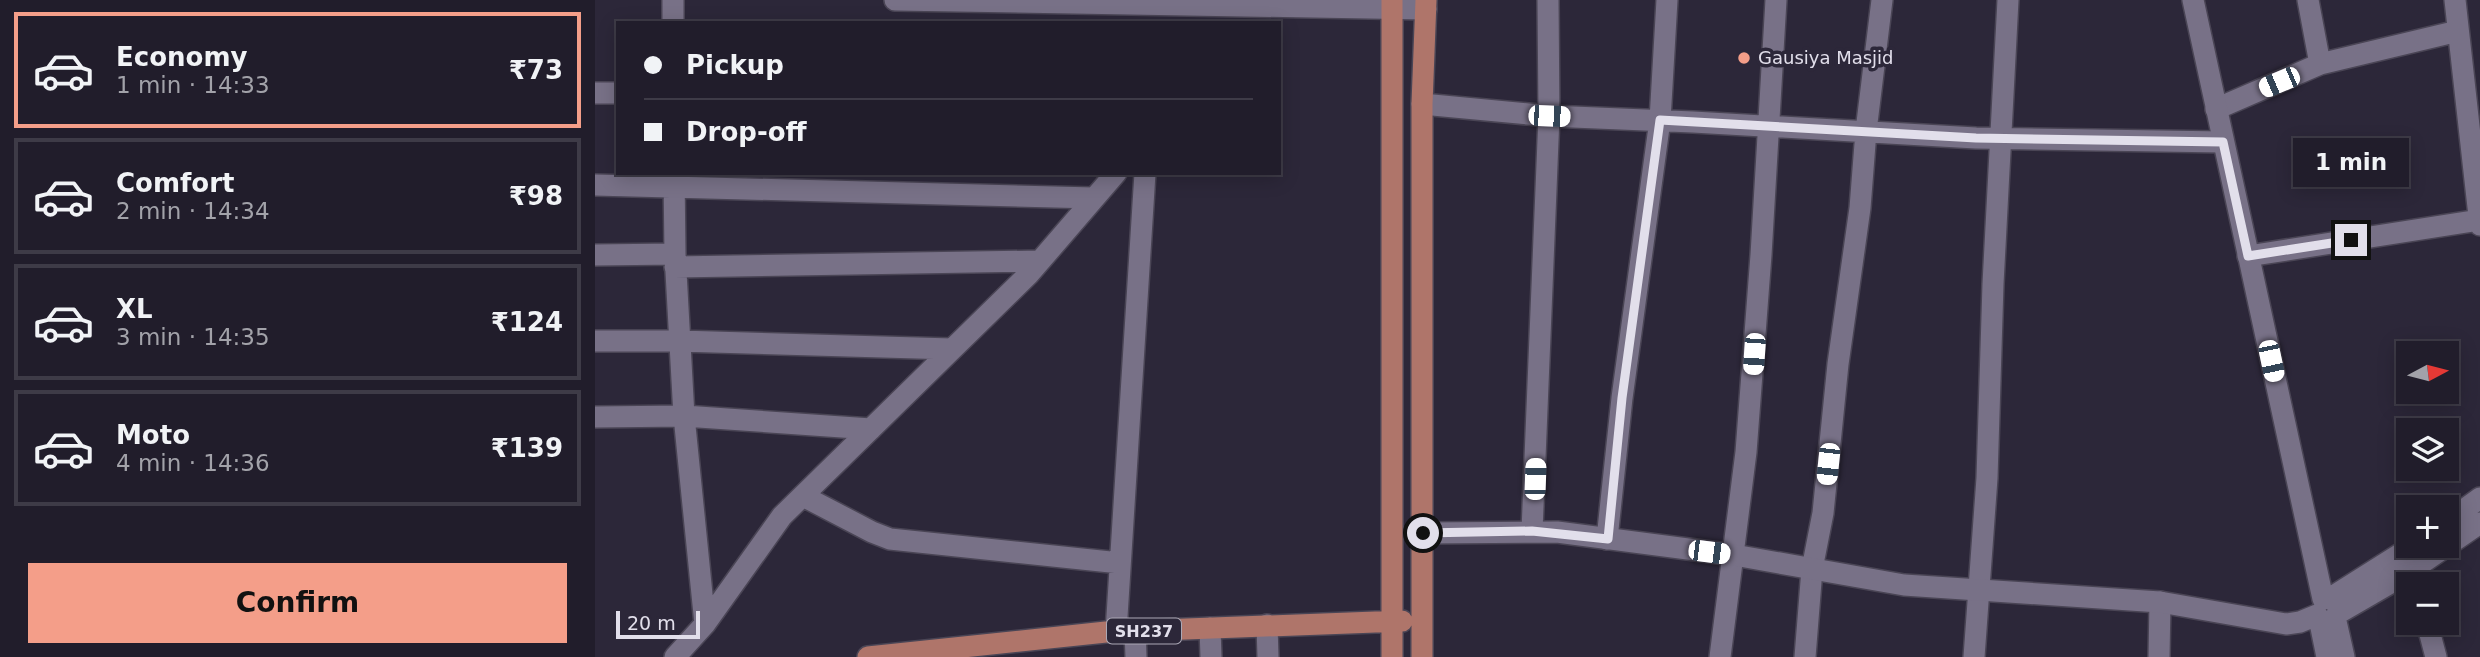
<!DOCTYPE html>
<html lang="en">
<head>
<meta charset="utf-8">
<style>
	:root { --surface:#211d2b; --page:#2d2a37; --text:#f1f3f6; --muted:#a2a2a9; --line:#3e3b47; --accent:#f49e89 }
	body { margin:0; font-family:"DejaVu Sans",sans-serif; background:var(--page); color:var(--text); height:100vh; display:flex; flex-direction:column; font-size:26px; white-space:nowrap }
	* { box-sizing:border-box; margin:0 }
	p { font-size:23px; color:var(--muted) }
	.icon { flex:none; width:38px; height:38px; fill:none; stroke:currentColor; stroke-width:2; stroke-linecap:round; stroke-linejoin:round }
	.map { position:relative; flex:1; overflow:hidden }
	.side { display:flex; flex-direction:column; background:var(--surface); width:595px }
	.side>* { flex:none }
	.top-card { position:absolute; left:21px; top:21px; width:665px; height:154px; border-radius:0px; box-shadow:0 4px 18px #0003,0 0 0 2px var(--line); display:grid; align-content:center; height:154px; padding:0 28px; background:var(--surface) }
	.needle { width:46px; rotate:83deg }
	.tools { position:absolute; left:1801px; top:341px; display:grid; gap:14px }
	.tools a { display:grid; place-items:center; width:63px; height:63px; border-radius:0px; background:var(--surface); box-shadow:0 4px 18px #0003,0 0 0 2px var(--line); font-size:35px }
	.scale { position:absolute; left:21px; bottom:18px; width:84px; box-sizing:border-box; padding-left:7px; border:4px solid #e2dfeb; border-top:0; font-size:19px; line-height:24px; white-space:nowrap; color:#e2dfeb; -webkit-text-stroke:5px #2c2739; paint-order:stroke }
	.end { position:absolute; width:32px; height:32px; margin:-16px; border:9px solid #e2dfeb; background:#111; box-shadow:0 0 0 4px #111 }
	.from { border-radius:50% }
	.bubble { position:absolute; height:49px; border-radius:0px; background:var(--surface); box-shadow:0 4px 18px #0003,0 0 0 2px var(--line); font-size:23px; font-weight:600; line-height:49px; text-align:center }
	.car { position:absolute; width:21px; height:42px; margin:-21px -10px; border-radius:9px; box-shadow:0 0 5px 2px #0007; background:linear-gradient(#fff 24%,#345 0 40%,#fff 0 76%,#345 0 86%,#fff 0) }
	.top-card b { display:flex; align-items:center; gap:24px; height:66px; font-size:26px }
	.top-card b+b { border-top:2px solid var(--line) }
	.top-card i { width:18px; height:18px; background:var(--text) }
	ul { padding:12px 0 0; list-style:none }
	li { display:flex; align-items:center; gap:21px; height:116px; margin:0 14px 10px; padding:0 14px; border:4px solid var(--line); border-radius:0px }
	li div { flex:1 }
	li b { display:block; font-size:26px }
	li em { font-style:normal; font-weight:600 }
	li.current { border-color:var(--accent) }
	li>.icon { width:63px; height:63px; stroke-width:1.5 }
	.button { display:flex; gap:14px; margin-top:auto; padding:14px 28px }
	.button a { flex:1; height:80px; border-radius:0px; background:var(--accent); color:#111; font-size:28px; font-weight:600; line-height:80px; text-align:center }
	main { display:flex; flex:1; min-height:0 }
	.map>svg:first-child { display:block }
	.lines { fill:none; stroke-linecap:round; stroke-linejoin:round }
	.street-casing { stroke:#4a4555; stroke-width:24 }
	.secondary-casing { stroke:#4a4555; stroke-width:24 }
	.primary-casing { stroke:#4a4555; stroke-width:24 }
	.street { stroke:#787187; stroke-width:21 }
	.secondary { stroke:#787187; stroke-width:21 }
	.primary { stroke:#af756a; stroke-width:21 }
	.route { stroke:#e2dfeb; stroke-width:9 }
	.poi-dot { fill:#f49e89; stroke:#2c2739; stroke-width:2.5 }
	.labels { text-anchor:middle; stroke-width:7; stroke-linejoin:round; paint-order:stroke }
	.shield { fill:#2c2739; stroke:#aba8b6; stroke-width:2 }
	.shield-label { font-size:16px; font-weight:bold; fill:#e2dfeb }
	.poi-label { font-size:18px; fill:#e2dfeb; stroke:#2c2739; text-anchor:start }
</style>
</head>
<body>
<main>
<section class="side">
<ul>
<li class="current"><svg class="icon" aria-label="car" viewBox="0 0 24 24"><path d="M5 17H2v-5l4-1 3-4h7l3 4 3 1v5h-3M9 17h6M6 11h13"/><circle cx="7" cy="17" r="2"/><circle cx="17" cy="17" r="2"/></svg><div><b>Economy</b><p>1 min · 14:33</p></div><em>₹73</em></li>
<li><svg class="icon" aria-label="car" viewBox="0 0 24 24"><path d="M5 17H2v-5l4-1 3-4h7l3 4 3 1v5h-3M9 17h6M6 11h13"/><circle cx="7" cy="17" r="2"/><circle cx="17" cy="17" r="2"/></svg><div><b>Comfort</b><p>2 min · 14:34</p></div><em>₹98</em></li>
<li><svg class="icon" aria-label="car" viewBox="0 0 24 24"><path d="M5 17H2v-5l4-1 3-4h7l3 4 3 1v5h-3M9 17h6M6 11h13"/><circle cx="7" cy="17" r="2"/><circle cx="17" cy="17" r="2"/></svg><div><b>XL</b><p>3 min · 14:35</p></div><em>₹124</em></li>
<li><svg class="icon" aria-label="car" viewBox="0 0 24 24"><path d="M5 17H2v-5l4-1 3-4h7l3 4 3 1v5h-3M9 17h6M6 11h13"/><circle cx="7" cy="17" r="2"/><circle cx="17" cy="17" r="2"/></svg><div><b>Moto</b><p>4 min · 14:36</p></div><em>₹139</em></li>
</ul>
<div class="button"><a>Confirm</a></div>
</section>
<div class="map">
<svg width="1885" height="657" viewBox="0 0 1885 657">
	<rect width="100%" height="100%" fill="#2c2739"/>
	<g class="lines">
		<defs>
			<path id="street" d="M78,0v23
				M300,0l531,9
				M1713,0l12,64
				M1860,0l25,225
				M0,93h23
				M827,104l127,12 144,6 283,16 247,4
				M1621,109l104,-45 138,-33
				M79,175l1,79 9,162 21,208
				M0,185l499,13
				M0,255l80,-1
				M1653,256l231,-36
				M80,267l365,-6
				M0,341h84l273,8
				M0,417l89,-1 187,13
				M208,496l69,36 18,7 230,24
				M937,531l17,-415 -1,-116
				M1012,539l15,-141 38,-278 7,-120
				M1832,623l9,34
				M672,625l1,32
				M615,628l1,29
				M540,631l1,26
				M521,632l29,-459
				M80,657l30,-33 77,-108 247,-242 87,-101
				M1125,657l26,-205 15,-197 15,-255
				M1210,657l7,-88 11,-56 15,-149 22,-156 6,-77 16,-131
				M1379,657l13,-179 6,-194 15,-284
				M1564,657l1,-55"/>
			<path id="secondary" d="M1598,0l130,599
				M1852,522l33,-24
				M828,533l134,-1 177,23 170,30 256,17 126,22 14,-2 17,-7
				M1734,599l84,-53
				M1742,614l69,-40 74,-51
				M1740,617l9,40
				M1724,618l8,39"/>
			<path id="primary" d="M273,657l238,-25 296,-11
				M797,657v-657
				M827,657v-553l4,-104"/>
		</defs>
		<!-- street casing -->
		<use href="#street" class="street-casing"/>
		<!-- secondary casing -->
		<use href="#secondary" class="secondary-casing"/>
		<!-- primary casing -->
		<use href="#primary" class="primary-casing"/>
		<!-- street -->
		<use href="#street" class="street"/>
		<!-- secondary -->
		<use href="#secondary" class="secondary"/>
		<!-- primary -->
		<use href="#primary" class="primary"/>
	</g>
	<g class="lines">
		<!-- route -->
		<path class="route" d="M828,533l109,-2 76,8 14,-141 38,-278 316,18 247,4 25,114 103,-16"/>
	</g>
	<!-- markers -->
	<circle class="poi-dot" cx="1149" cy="58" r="7"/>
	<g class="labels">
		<!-- shield labels -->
		<rect class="shield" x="512" y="618.5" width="74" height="25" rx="5"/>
		<g class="shield-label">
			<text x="549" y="637">SH237</text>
		</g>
		<!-- poi labels -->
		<g class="poi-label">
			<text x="1163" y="64">Gausiya Masjid</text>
		</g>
	</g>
</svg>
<div class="tools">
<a><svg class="needle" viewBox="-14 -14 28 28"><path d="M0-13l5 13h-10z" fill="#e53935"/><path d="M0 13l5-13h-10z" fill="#a2a2a9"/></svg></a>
<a><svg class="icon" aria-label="layers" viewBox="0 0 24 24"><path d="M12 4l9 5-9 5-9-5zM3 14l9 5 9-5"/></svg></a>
<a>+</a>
<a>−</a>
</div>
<div class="scale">20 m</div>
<i class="end from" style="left:828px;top:533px"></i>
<i class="end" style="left:1756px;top:240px"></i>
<div class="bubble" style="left:1698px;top:138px;width:116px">1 min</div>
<i class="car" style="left:1684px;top:82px;rotate:247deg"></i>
<i class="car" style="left:954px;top:116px;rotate:92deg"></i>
<i class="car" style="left:1159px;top:354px;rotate:184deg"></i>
<i class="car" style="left:1676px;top:361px;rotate:168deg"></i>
<i class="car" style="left:1233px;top:464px;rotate:186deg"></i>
<i class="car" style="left:940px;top:479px;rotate:2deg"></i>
<i class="car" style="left:1114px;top:552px;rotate:97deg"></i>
<div class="top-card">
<b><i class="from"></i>Pickup</b>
<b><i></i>Drop-off</b>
</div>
</div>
</main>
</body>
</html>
